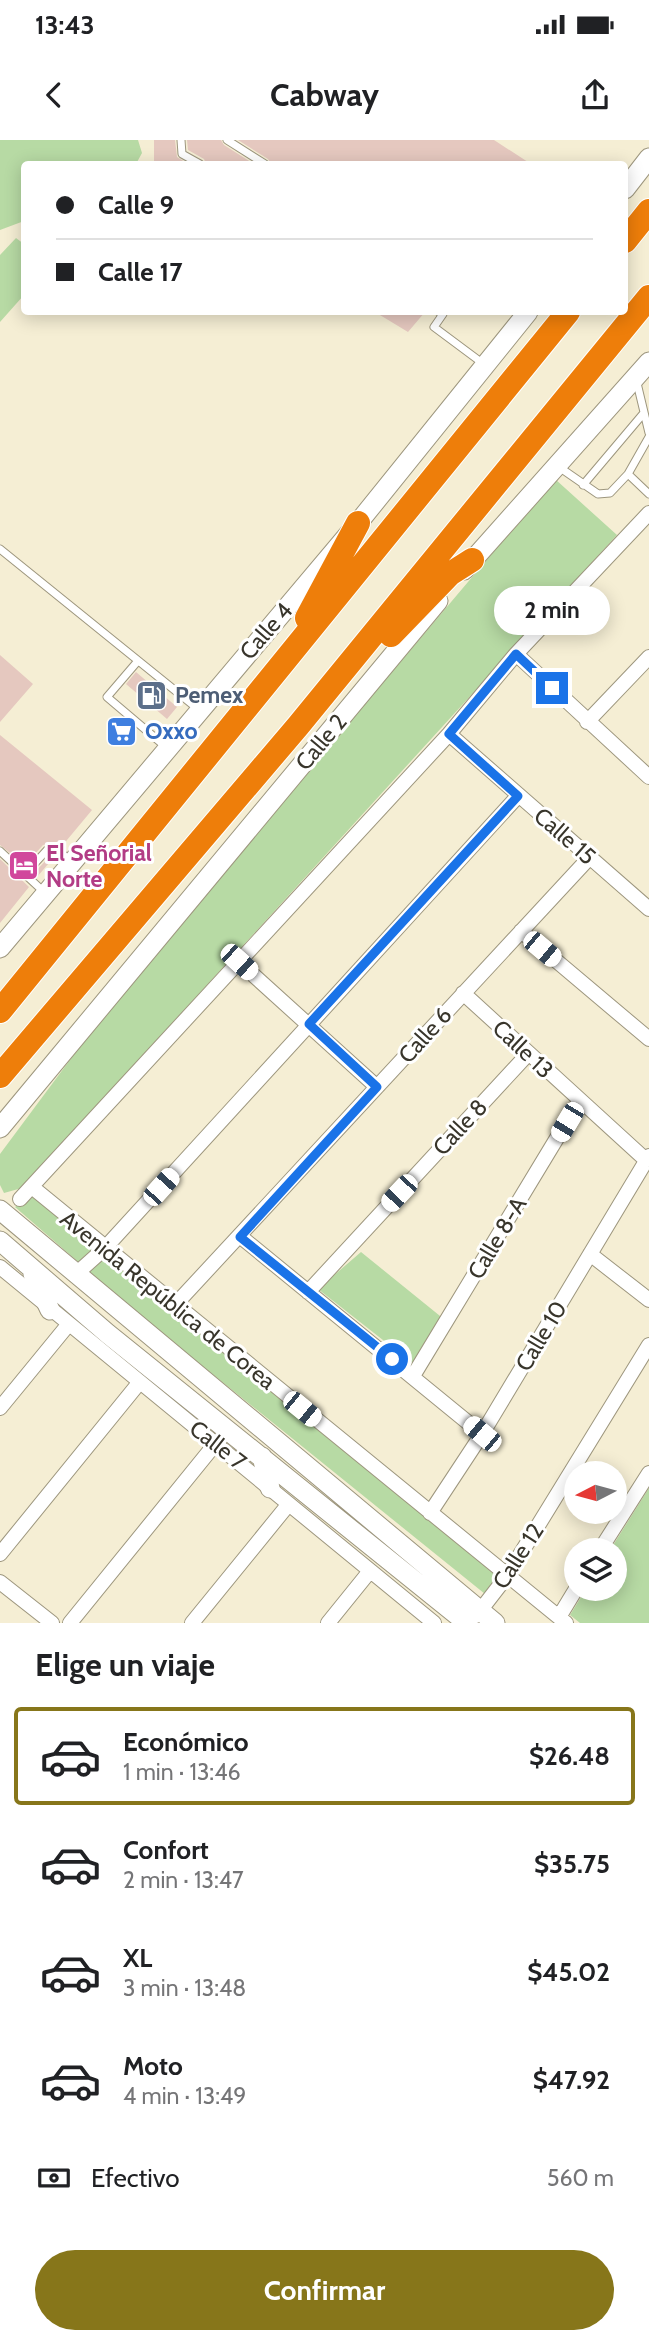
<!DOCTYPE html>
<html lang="es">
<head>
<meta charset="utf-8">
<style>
	:root { --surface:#fff; --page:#f6f6f6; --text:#202124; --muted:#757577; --line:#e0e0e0; --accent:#87761a }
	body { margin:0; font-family:Cabin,sans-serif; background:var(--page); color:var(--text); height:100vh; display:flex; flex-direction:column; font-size:26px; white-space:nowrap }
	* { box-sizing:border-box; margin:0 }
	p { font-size:23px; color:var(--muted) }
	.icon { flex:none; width:38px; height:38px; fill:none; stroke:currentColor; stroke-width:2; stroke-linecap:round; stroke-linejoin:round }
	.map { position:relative; height:1483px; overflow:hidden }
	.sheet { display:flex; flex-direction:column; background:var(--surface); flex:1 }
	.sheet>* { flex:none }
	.hud { position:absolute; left:21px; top:21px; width:607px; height:154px; border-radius:7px; box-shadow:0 4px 18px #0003; display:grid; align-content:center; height:154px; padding:0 35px; background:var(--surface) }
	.needle { width:46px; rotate:264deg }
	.controls { position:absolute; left:564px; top:1321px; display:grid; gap:14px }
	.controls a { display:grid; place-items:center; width:63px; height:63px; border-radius:50%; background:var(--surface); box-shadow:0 4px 18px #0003; font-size:35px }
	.end { position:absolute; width:32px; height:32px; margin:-16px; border:9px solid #1a73e8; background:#fff; box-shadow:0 0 0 4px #fff }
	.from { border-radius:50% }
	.bubble { position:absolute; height:49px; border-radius:24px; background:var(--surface); box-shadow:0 4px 18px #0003; font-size:23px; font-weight:700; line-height:49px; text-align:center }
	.car { position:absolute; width:21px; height:42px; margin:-21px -10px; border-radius:9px; box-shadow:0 0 5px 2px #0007; background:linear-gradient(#fff 24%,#345 0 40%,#fff 0 76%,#345 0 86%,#fff 0) }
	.hud b { display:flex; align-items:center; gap:24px; height:66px; font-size:26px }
	.hud b+b { border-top:2px solid var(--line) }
	.hud i { width:18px; height:18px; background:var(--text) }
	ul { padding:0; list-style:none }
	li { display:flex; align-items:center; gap:21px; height:98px; margin:0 14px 10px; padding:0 21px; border:4px solid transparent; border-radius:7px }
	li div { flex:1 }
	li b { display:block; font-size:26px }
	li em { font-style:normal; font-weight:700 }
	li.current { border-color:var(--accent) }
	li>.icon { width:63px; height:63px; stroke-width:1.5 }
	h2 { padding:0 35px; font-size:32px; line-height:84px }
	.pay { display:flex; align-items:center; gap:18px; height:77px; padding:0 35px; font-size:26px }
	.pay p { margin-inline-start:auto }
	.cta { display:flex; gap:14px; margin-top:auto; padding:14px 35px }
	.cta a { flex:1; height:80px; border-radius:42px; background:var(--accent); color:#fff; font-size:28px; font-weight:700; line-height:80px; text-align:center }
	.status { display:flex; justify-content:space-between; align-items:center; height:49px; padding:0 35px; background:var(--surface); direction:ltr }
	.status svg { height:19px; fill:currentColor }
	header { display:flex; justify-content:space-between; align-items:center; height:91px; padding:0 35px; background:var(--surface); font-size:32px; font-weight:700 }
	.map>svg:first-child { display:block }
	.green { fill:#b7daa4 }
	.building { fill:#e5c8bf }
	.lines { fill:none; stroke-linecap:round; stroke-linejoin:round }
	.lane-casing { stroke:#9d967e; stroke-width:9 }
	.street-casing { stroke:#9d967e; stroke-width:16 }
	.secondary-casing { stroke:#9d967e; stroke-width:21 }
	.highway-casing { stroke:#fff; stroke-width:26 }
	.lane { stroke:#fff; stroke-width:7 }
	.street { stroke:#fff; stroke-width:14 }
	.secondary { stroke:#fff; stroke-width:19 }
	.highway { stroke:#ee7e0a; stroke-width:24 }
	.route { stroke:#1a73e8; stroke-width:9 }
	.labels { text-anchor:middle; stroke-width:6; stroke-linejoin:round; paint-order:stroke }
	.street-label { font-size:23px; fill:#38352b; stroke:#fff }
	.service-label { font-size:23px; font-weight:bold; fill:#4e5e75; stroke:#fff; text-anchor:start }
	.shop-label { font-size:23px; font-weight:bold; fill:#366cbe; stroke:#fff; text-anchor:start }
	.hotel-label { font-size:23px; font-weight:bold; fill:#b23c85; stroke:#fff; text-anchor:start }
</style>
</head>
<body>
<div class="status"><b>13:43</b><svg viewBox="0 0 49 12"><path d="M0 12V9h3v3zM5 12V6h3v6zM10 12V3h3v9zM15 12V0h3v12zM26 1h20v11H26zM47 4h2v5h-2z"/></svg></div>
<header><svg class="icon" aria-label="back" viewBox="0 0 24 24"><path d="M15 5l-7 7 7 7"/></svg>Cabway<svg class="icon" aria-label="share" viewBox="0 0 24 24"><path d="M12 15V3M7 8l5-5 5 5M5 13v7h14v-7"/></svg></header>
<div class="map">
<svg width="649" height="1483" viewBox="0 0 649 1483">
	<rect width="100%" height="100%" fill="#f5eed4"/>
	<!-- green -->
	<path class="green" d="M0,0h138l4,13 -6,11h-112v57l-24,9z
		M16,98l8,6v51l-24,27v-67z
		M555,339l62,56 -595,653 -18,5 -4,-8v-31l113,-152z
		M32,1055l467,382 -9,21 -352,-284 -123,-107z
		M361,1112l84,68 -29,46 -98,-77z
		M649,1348v135h-69l-10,-8 16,-26h28v-39h-4z"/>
	<!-- building -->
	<path class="building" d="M154,0h21l2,17 11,7h-34z
		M187,0h34l3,5 30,19h-48l-2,-5 -16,-9z
		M238,0h256l37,24h-260l-3,-5z
		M375,172h50l-17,20z
		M0,515l33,29 -33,38z
		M136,532l41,35 -10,12 -41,-35z
		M0,595l92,75 -30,36 -6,-3 -13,2 -18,20 -25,-20z
		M50,716h5l-18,21 -4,-3z
		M0,719l29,28 -29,36z"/>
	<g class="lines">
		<defs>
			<path id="lane" d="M181,0l1,14 18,10
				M227,0l38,24
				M439,172l4,2 -9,13 51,38
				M637,243l12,50
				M559,327l39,27 12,-1 18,-19 21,-37
				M628,334l21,20
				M583,345l60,-71
				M0,409l198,160
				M137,522l-30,35 59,50
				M0,711l44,41
				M25,734l22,-24 9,-1 16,13"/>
			<path id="street" d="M516,514l133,123
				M587,582l62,-65
				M449,594l200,175
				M521,791l128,108
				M239,822l138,125
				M463,853l183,167
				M32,1047l534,436
				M20,1059l429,-465 67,-80 133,-141
				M241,1097l241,197
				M590,1114l59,46
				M0,1127l434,356
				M75,1135l30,-27 413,-452
				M308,1152l219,-237
				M174,1166l416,-449
				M413,1236l167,-276
				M0,1268l68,-83
				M430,1373l52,-79 167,-278
				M600,1410l49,-77
				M0,1414l139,-171
				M0,1442l52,41
				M476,1476l31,-40 142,-231
				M559,1477l17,-28
				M70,1483l146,-180
				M192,1483l96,-118
				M328,1483l42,-52"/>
			<path id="secondary" d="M625,49l24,-31
				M464,430l185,-208
				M0,808l358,-425 170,-211
				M0,988l438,-527
				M0,1070l495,413
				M0,1101l108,93 359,289
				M33,1134l17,36
				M262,1317l8,31"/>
			<path id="highway" d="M625,101l24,-30
				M307,478l51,-95
				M391,495l59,-61 22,-14
				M0,871l568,-699
				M0,936l298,-350 351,-429"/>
		</defs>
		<!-- lane casing -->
		<use href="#lane" class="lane-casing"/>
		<!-- street casing -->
		<use href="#street" class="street-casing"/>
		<!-- secondary casing -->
		<use href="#secondary" class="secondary-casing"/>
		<!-- highway casing -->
		<use href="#highway" class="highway-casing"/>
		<!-- lane -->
		<use href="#lane" class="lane"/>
		<!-- street -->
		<use href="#street" class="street"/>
		<!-- secondary -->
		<use href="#secondary" class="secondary"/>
		<!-- highway -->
		<use href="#highway" class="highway"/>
	</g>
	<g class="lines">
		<!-- route -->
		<path class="route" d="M392,1219l-152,-122 137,-150 -68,-63 209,-228 -69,-62 67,-80 36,34"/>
	</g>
	<!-- icons -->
	<defs>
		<symbol id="fuel-square" viewBox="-11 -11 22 22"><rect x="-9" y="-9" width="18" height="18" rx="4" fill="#5c6f8a" stroke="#fff"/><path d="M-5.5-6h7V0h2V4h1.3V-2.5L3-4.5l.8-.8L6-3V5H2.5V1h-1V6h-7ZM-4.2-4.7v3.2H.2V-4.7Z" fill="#fff"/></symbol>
		<symbol id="supermarket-square" viewBox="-11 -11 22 22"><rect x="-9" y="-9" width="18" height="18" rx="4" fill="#3f7fe0" stroke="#fff"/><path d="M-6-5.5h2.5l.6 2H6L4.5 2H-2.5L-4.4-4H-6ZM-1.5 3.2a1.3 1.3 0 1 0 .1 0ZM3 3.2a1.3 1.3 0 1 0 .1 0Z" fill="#fff"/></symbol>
		<symbol id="hotel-square" viewBox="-11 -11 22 22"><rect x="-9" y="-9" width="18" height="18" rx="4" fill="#d1479c" stroke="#fff"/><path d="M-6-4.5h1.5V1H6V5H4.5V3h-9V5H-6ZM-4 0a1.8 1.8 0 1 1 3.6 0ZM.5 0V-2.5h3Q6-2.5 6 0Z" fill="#fff"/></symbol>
	</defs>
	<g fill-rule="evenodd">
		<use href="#fuel-square" x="134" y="538" width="35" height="35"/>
		<use href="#supermarket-square" x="104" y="574" width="35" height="35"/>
		<use href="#hotel-square" x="6" y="708" width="35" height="35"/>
	</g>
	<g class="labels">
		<!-- street labels -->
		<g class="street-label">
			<text transform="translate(266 491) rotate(-49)" y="8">Calle 4</text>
			<text transform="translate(321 602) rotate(-50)" y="8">Calle 2</text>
			<text transform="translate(565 696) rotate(41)" y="8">Calle 15</text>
			<text transform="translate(425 895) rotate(-48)" y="8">Calle 6</text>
			<text transform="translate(523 909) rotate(43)" y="8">Calle 13</text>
			<text transform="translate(460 987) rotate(-47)" y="8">Calle 8</text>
			<text transform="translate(497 1098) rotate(-59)" y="8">Calle 8-A</text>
			<text transform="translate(168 1160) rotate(39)" y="8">Avenida República de Corea</text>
			<text transform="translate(541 1196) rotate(-59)" y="8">Calle 10</text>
			<text transform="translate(218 1305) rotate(38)" y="8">Calle 7</text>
			<text transform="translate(518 1416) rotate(-57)" y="8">Calle 12</text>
		</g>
		<!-- service labels -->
		<g class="service-label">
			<text x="175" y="563">Pemex</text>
		</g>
		<!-- shop labels -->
		<g class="shop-label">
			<text x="145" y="599">Oxxo</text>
		</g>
		<!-- hotel labels -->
		<g class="hotel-label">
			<text x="46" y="721">El Señorial<tspan x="46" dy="26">Norte</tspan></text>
		</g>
	</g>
</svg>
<div class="controls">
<a><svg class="needle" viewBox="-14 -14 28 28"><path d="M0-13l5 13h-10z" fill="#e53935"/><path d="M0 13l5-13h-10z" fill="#757577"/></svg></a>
<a><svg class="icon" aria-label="layers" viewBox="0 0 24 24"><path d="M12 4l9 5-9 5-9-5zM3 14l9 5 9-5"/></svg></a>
</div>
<i class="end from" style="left:392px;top:1219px"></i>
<i class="end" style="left:552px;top:548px"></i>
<div class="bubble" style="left:494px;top:446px;width:116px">2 min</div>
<i class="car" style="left:542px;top:809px;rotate:130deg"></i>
<i class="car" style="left:239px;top:822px;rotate:132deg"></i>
<i class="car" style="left:567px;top:982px;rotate:211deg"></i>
<i class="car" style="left:161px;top:1047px;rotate:42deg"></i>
<i class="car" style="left:399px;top:1053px;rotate:223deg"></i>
<i class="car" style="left:302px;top:1269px;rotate:129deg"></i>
<i class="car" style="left:482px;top:1294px;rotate:310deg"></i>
<div class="hud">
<b><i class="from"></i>Calle 9</b>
<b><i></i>Calle 17</b>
</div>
</div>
<section class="sheet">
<h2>Elige un viaje</h2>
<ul>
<li class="current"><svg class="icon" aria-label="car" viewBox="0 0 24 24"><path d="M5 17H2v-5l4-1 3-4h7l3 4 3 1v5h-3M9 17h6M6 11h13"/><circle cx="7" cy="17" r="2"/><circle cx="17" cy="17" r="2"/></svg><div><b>Económico</b><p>1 min · 13:46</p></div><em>$26.48</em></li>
<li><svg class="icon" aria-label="car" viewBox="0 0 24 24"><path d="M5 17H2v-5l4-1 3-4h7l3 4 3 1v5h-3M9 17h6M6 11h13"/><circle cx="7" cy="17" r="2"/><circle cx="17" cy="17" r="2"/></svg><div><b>Confort</b><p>2 min · 13:47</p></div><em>$35.75</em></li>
<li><svg class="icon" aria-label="car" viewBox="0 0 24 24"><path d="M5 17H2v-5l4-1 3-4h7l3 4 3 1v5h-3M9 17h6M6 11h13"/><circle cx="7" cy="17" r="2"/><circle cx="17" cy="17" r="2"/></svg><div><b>XL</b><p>3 min · 13:48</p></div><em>$45.02</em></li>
<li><svg class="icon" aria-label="car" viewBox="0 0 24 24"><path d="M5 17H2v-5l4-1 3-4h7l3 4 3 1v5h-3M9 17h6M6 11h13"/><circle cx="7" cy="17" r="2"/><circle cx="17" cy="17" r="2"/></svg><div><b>Moto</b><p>4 min · 13:49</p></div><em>$47.92</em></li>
</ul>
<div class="pay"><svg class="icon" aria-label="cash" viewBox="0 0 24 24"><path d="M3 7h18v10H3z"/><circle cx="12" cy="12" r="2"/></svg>Efectivo<p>560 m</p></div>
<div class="cta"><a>Confirmar</a></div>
</section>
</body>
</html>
